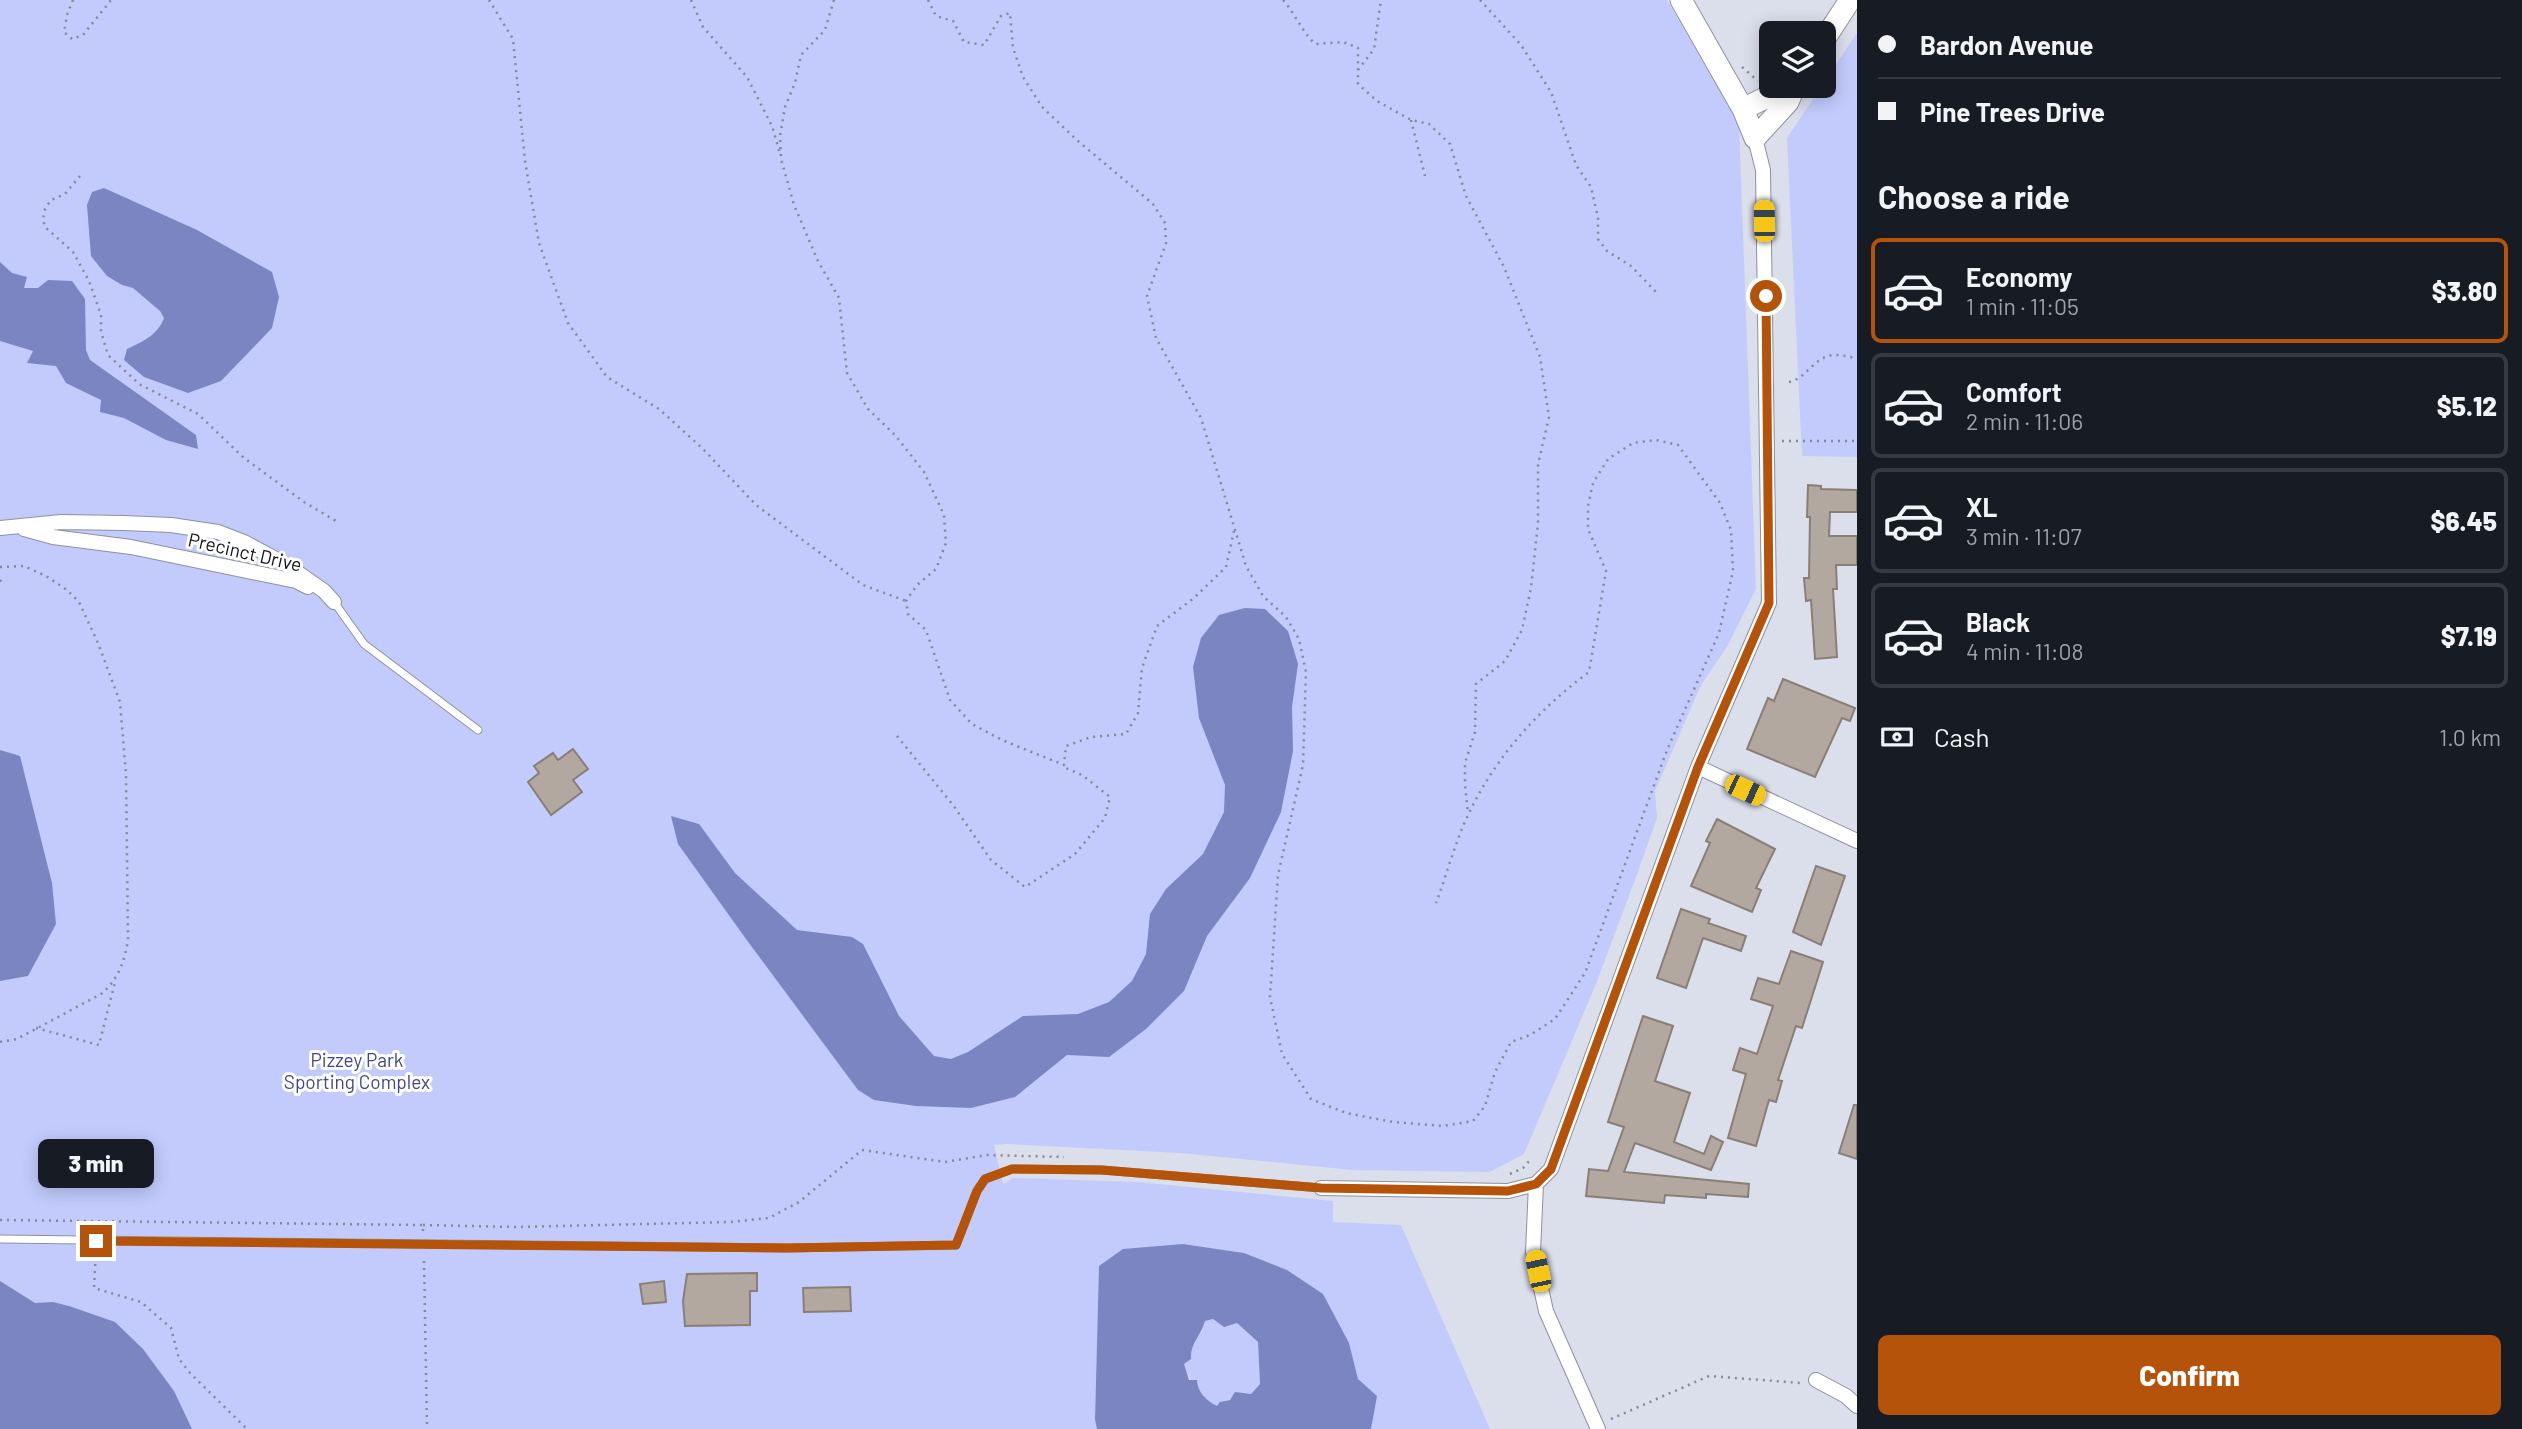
<!DOCTYPE html>
<html lang="en">
<head>
<meta charset="utf-8">
<style>
	:root { --surface:#171b24; --page:#242831; --text:#f1f3f6; --muted:#9ea1a6; --line:#363941; --accent:#b45309 }
	body { margin:0; font-family:Barlow,sans-serif; background:var(--page); color:var(--text); height:100vh; display:flex; flex-direction:column; font-size:26px; white-space:nowrap }
	* { box-sizing:border-box; margin:0 }
	p { font-size:23px; color:var(--muted) }
	.icon { flex:none; width:38px; height:38px; fill:none; stroke:currentColor; stroke-width:2; stroke-linecap:round; stroke-linejoin:round }
	.map { position:relative; flex:1; overflow:hidden }
	.panel { display:flex; flex-direction:column; background:var(--surface); width:665px }
	.panel>* { flex:none }
	.guide { display:grid; align-content:center; height:154px; padding:0 21px; background:var(--surface) }
	.buttons { position:absolute; left:1759px; top:21px; display:grid; gap:14px }
	.buttons a { display:grid; place-items:center; width:77px; height:77px; border-radius:10px; background:var(--surface); box-shadow:0 4px 18px #0003; font-size:35px }
	.end { position:absolute; width:32px; height:32px; margin:-16px; border:9px solid #b45309; background:#fff; box-shadow:0 0 0 4px #fff }
	.from { border-radius:50% }
	.bubble { position:absolute; height:49px; border-radius:10px; background:var(--surface); box-shadow:0 4px 18px #0003; font-size:23px; font-weight:800; line-height:49px; text-align:center }
	.car { position:absolute; width:21px; height:42px; margin:-21px -10px; border-radius:9px; box-shadow:0 0 5px 2px #0007; background:linear-gradient(#f5c518 24%,#345 0 40%,#f5c518 0 76%,#345 0 86%,#f5c518 0) }
	.guide b { display:flex; align-items:center; gap:24px; height:66px; font-size:26px }
	.guide b+b { border-top:2px solid var(--line) }
	.guide i { width:18px; height:18px; background:var(--text) }
	ul { padding:0; list-style:none }
	li { display:flex; align-items:center; gap:21px; height:105px; margin:0 14px 10px; padding:0 7px; border:4px solid var(--line); border-radius:10px }
	li div { flex:1 }
	li b { display:block; font-size:26px }
	li em { font-style:normal; font-weight:800 }
	li.on { border-color:var(--accent) }
	li>.icon { width:63px; height:63px; stroke-width:1.5 }
	h2 { padding:0 21px; font-size:32px; line-height:84px }
	.pay { display:flex; align-items:center; gap:18px; height:77px; padding:0 21px; font-size:26px }
	.pay p { margin-inline-start:auto }
	.button { display:flex; gap:14px; margin-top:auto; padding:14px 21px }
	.button a { flex:1; height:80px; border-radius:10px; background:var(--accent); color:#fff; font-size:28px; font-weight:800; line-height:80px; text-align:center }
	main { display:flex; flex:1; min-height:0 }
	.map>svg:first-child { display:block }
	.green { fill:#c2cbfc }
	.water { fill:#7b85c2; fill-rule:evenodd }
	.building { fill:#b3a89f; stroke:#897f76; stroke-width:2 }
	.lines { fill:none; stroke-linecap:round; stroke-linejoin:round }
	.lane-casing { stroke:#8e919d; stroke-width:9 }
	.street-casing { stroke:#8e919d; stroke-width:16 }
	.secondary-casing { stroke:#8e919d; stroke-width:23 }
	.path { stroke:#868992; stroke-width:2.5; stroke-dasharray:2 5; stroke-linecap:butt }
	.lane { stroke:#fff; stroke-width:7 }
	.street { stroke:#fff; stroke-width:14 }
	.secondary { stroke:#fff; stroke-width:21 }
	.route { stroke:#b45309; stroke-width:9 }
	.labels { text-anchor:middle; stroke-width:6; stroke-linejoin:round; paint-order:stroke }
	.street-label { font-size:19px; fill:#131418; stroke:#fff }
	.park-label { font-size:19px; fill:#3f4691; stroke:#fff }
</style>
</head>
<body>
<main>
<div class="map">
<svg width="1857" height="1429" viewBox="0 0 1857 1429">
	<rect width="100%" height="100%" fill="#dbdeeb"/>
	<!-- green -->
	<path class="green" d="M0,0h1667l72,124 17,465 -29,58 -26,38 -46,106 2,27 -21,59 -40,107 -72,170 -34,18 -137,-2 -173,-17 -173,-9 -13,1 9,39 10,-6 124,4 196,19v21l68,3 89,204h-119l5,-32 -18,-18 -9,-36 -62,-73 -43,-17 -61,-9 -84,22 -4,154 2,9h-1097z
		M1857,33v424l-55,-1 -15,-318z
		M1213,1319l24,4 21,19 2,42 -10,10c-7,-2 -28,7 -33,13 -16,-10 -28,-26 -33,-43l7,-5c-1,-16 10,-23 14,-38z"/>
	<!-- water -->
	<path class="water" d="M104,188l93,42 75,42 7,25 -7,31 -51,53 -33,12 -44,-16 -20,-17 3,-11c15,-7 31,-14 37,-31l-4,-7 -27,-23 -11,-3 -15,-9 -16,-20 -4,-51 5,-13z
		M0,262l12,11 15,4 -3,11h14l10,-8 24,1 13,18 1,51 4,10 106,75 2,14 -32,-9 -42,-22 -24,-6 1,-12 -35,-17 -10,-17 -29,-3 6,-12 -33,-10z
		M1245,608l20,1 23,22 10,33 -6,43 1,44 -12,61 -31,66 -43,58 -23,55 -38,38 -37,28 -42,-2 -52,42 -44,11 -55,-2 -42,-6 -16,-10 -112,-151 -68,-95 -7,-28 28,8 36,49 62,57 55,7 11,7 36,72 35,40 17,3 17,-7 55,-36 55,-2 31,-12 23,-21 14,-27 4,-40 16,-25 37,-35 21,-42 1,-27 -26,-67 -6,-51 8,-29 18,-23z
		M0,750l20,6 32,127 4,41 -28,52 -28,5z
		M1183,1244l61,9 43,17 36,24 26,49 9,36 19,17 -6,33h-274l-2,-9 4,-154 24,-17zM1213,1319l11,8 13,-4 21,19 2,42 -9,10 -16,-2 -5,8 -10,2 -3,4c-10,-5 -20,-14 -20,-26h-8l-5,-16 7,-5c-1,-16 10,-23 14,-38z
		M0,1281l35,22 18,-1 16,4 46,16 28,27 31,42 18,38h-192z"/>
	<!-- building -->
	<path class="building" d="M1808,485l13,1v3l36,1v22h-27l-1,24h28v29h-21l1,24h-4l4,68 -22,2 -4,-59 -5,1 -2,-23h5l1,-61h-3z
		M1783,679l72,29 -5,13 -8,-3 -27,59 -68,-28 21,-51 6,3z
		M573,749l15,20 -15,11 9,12 -31,23 -23,-33 11,-9 -5,-7 19,-13 5,7z
		M1717,819l58,30 -19,39 5,2 -9,22 -61,-26 19,-43 -4,-2z
		M1816,866l29,10 -24,69 -28,-13z
		M1681,909l29,10 -2,4 38,13 -5,15 -38,-13 -17,50 -29,-10z
		M1791,951l32,11 -21,66 -6,-2 -18,54 4,1 -6,21 -7,-2 -13,46 -28,-8 18,-64 -13,-4 7,-22 17,6 16,-48 -22,-7 7,-21 21,6z
		M1643,1016l30,10 -18,55 35,12 -16,49 30,12 7,-18 12,6 -12,28 -76,-27 -11,29 125,12 -1,13 -42,-3v4l-41,-3 -1,8 -78,-7 3,-27 19,2 16,-44 -16,-5z
		M1854,1105h3v54l-18,-6z
		M757,1273v18h-7v34l-65,1 -2,-25 4,-27z
		M664,1281l2,21 -23,2 -3,-20z
		M850,1287l1,24 -47,1 -1,-24z"/>
	<g class="lines">
		<defs>
			<path id="lane" d="M334,602l30,42 114,86
				M0,1239l787,9 169,-3 21,-54 8,-12 27,-10 90,1 219,18"/>
			<path id="street" d="M0,528l61,-6 63,1 47,2 47,7 26,10 43,23 37,26 10,11
				M24,529l29,8 78,10 165,34 12,6
				M1698,767l159,74
				M1536,1184l-3,68 13,59 52,118
				M1321,1188l187,3 28,-7 15,-15 147,-402 71,-164 -6,-433 -8,-32
				M1816,1380l30,16 11,10"/>
			<path id="secondary" d="M1681,0l62,109 12,29 33,-36 7,-16
				M1824,40l26,-40
				M1743,109l24,-12 16,-11"/>
		</defs>
		<!-- lane casing -->
		<use href="#lane" class="lane-casing"/>
		<!-- street casing -->
		<use href="#street" class="street-casing"/>
		<!-- secondary casing -->
		<use href="#secondary" class="secondary-casing"/>
		<!-- path -->
		<path class="path" d="M73,0l-6,15 -3,17 8,7 11,-4 28,-35
			M489,0l24,39 12,122 14,82 29,80 39,54 52,32 43,39 54,57 107,80 43,16
			M691,0l12,27 44,50 25,49 8,27
			M834,0l-9,30 -24,25 -6,28 -10,24 -5,29 1,23 13,46 24,56 21,37 8,75 21,36 27,26 29,37 20,43 2,28 -10,26 -19,16 -11,16 2,13 18,16 24,70 22,24 30,16 62,25 2,-19 25,-9 35,-3 12,-21 4,-45 15,-42 37,-28 32,-31 8,-36
			M928,0l8,16 17,5 11,21 20,3 17,-29 9,-3 3,35 10,29 19,30 36,34 75,63 12,19 1,20 -19,53 9,42 45,80 45,148 17,30 23,21 13,22 7,33 -3,93 -25,110 -8,122 12,57 29,45 35,14 47,9 50,4 30,-5 12,-15 10,-34 16,-30 19,-7 25,-16 30,-46 82,-223 52,-117 14,-62 -2,-41 -11,-27 -42,-58 -22,-5 -23,3 -25,16 -15,24 -5,23v23l18,42 -17,101c-51,38 -92,83 -120,141 -14,29 -22,61 -33,90
			M1283,0c13,15 18,30 32,44l28,-2 15,6v36l19,17 34,19 18,4 21,20 16,52 38,71 36,90 9,60 -11,47v59l-7,65 -9,42 -17,31 -29,23 -1,48 -10,31v21l3,30
			M1480,0l41,45 30,47 25,73 15,22 7,31v21l9,12 24,15 25,26
			M1742,67l16,14
			M1358,70l16,-21 7,-49
			M1411,120l14,56
			M80,176l-15,18 -14,6 -6,9 -2,10 2,8 28,25 16,29 12,34v17l7,23 31,29 59,30 46,44 60,44 32,19
			M1789,382c16,-3 23,-21 39,-26 9,-3 19,1 29,2
			M1782,441h75
			M0,567l24,-1 22,10 21,14 12,12 19,41 22,59 6,72 2,165c-3,22 -10,41 -27,55l-84,45 -17,3
			M0,580l2,3
			M897,736l56,69 38,55 34,27 50,-33 30,-36 5,-21 -28,-22 -19,-8
			M36,1028l63,17 16,-63
			M1510,1174l13,-6 8,-9
			M0,1220l423,5v8
			M423,1225l94,2 213,-5 39,-4 30,-16 63,-52 83,12 42,-7 77,2
			M96,1250l-2,38 47,14 30,26 8,31 11,14 57,56
			M424,1261l3,168
			M1611,1419l98,-43 92,7"/>
		<!-- lane -->
		<use href="#lane" class="lane"/>
		<!-- street -->
		<use href="#street" class="street"/>
		<!-- secondary -->
		<use href="#secondary" class="secondary"/>
	</g>
	<g class="lines">
		<!-- route -->
		<path class="route" d="M96,1241l691,7 169,-3 21,-54 8,-12 27,-10 90,1 219,18 187,3 28,-7 15,-15 147,-402 71,-164 -3,-307"/>
	</g>
	<g class="labels">
		<!-- street labels -->
		<g class="street-label">
			<text transform="translate(245 552) rotate(13)" y="7">Precinct Drive</text>
		</g>
		<!-- park labels -->
		<g class="park-label">
			<text x="357" y="1067">Pizzey Park<tspan x="357" dy="22">Sporting Complex</tspan></text>
		</g>
	</g>
</svg>
<div class="buttons">
<a><svg class="icon" aria-label="layers" viewBox="0 0 24 24"><path d="M12 4l9 5-9 5-9-5zM3 14l9 5 9-5"/></svg></a>
</div>
<i class="end from" style="left:1766px;top:296px"></i>
<i class="end" style="left:96px;top:1241px"></i>
<div class="bubble" style="left:38px;top:1139px;width:116px">3 min</div>
<i class="car" style="left:1764px;top:221px;rotate:359deg"></i>
<i class="car" style="left:1745px;top:790px;rotate:115deg"></i>
<i class="car" style="left:1538px;top:1271px;rotate:348deg"></i>
</div>
<section class="panel">
<div class="guide">
<b><i class="from"></i>Bardon Avenue</b>
<b><i></i>Pine Trees Drive</b>
</div>
<h2>Choose a ride</h2>
<ul>
<li class="on"><svg class="icon" aria-label="car" viewBox="0 0 24 24"><path d="M5 17H2v-5l4-1 3-4h7l3 4 3 1v5h-3M9 17h6M6 11h13"/><circle cx="7" cy="17" r="2"/><circle cx="17" cy="17" r="2"/></svg><div><b>Economy</b><p>1 min · 11:05</p></div><em>$3.80</em></li>
<li><svg class="icon" aria-label="car" viewBox="0 0 24 24"><path d="M5 17H2v-5l4-1 3-4h7l3 4 3 1v5h-3M9 17h6M6 11h13"/><circle cx="7" cy="17" r="2"/><circle cx="17" cy="17" r="2"/></svg><div><b>Comfort</b><p>2 min · 11:06</p></div><em>$5.12</em></li>
<li><svg class="icon" aria-label="car" viewBox="0 0 24 24"><path d="M5 17H2v-5l4-1 3-4h7l3 4 3 1v5h-3M9 17h6M6 11h13"/><circle cx="7" cy="17" r="2"/><circle cx="17" cy="17" r="2"/></svg><div><b>XL</b><p>3 min · 11:07</p></div><em>$6.45</em></li>
<li><svg class="icon" aria-label="car" viewBox="0 0 24 24"><path d="M5 17H2v-5l4-1 3-4h7l3 4 3 1v5h-3M9 17h6M6 11h13"/><circle cx="7" cy="17" r="2"/><circle cx="17" cy="17" r="2"/></svg><div><b>Black</b><p>4 min · 11:08</p></div><em>$7.19</em></li>
</ul>
<div class="pay"><svg class="icon" aria-label="cash" viewBox="0 0 24 24"><path d="M3 7h18v10H3z"/><circle cx="12" cy="12" r="2"/></svg>Cash<p>1.0 km</p></div>
<div class="button"><a>Confirm</a></div>
</section>
</main>
</body>
</html>
